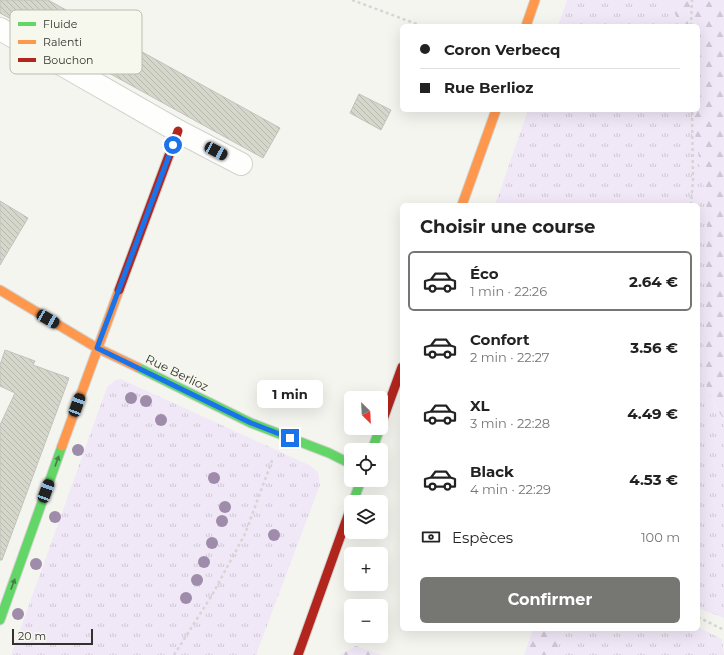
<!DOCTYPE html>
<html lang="fr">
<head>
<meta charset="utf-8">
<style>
	:root { --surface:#fff; --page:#f6f6f6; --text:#222; --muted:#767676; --line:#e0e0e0; --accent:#767773 }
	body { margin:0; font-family:Montserrat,sans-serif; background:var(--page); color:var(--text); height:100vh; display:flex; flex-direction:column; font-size:15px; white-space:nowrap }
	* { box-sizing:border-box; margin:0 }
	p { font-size:13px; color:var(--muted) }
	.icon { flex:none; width:22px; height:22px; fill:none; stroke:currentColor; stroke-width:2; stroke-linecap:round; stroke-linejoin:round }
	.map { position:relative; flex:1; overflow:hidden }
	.sheet { position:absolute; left:400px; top:203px; width:300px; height:428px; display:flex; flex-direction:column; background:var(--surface); border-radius:6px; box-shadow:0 4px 16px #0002 }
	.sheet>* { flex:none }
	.top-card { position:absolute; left:400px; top:24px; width:300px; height:88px; border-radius:6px; box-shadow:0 4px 16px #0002; display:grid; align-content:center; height:88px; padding:0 20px; background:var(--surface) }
	.needle { width:26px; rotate:156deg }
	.buttons { position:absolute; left:344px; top:391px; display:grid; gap:8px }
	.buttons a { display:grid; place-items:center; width:44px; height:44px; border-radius:6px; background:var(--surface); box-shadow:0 4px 16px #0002; font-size:20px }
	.scale { position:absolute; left:12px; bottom:10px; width:81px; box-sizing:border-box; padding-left:4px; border:2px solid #32332f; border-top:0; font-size:11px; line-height:14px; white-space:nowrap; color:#32332f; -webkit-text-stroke:3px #f6f8ed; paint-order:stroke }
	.end { position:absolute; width:18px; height:18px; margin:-9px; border:5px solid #1a73e8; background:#fff; box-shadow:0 0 0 2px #fff }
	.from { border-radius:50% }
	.bubble { position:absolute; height:28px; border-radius:6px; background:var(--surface); box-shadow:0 4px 16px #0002; font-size:13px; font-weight:700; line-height:28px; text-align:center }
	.car { position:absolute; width:12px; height:24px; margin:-12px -6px; border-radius:5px; box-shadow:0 0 3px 1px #0007; background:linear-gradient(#222 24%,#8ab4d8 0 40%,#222 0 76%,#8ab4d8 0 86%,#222 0) }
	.top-card b { display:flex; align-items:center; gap:14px; height:38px; font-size:15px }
	.top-card b+b { border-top:1px solid var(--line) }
	.top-card i { width:10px; height:10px; background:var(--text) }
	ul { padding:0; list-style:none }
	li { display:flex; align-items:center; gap:12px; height:60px; margin:0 8px 6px; padding:0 12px; border:2px solid transparent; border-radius:6px }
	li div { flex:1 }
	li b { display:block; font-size:15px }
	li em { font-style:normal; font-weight:700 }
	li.current { border-color:var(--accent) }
	li>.icon { width:36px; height:36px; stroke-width:1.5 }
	h2 { padding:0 20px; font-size:18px; line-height:48px }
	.pay { display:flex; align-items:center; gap:10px; height:44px; padding:0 20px; font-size:15px }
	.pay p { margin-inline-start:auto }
	.cta { display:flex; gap:8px; margin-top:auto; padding:8px 20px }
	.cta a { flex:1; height:46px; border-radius:6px; background:var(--accent); color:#fff; font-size:16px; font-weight:700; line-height:46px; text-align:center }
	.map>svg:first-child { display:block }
	.grass { fill:url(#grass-tufts) }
	.forest { fill:url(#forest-firs) }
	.building { fill:url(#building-back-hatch); stroke:#c2c2be }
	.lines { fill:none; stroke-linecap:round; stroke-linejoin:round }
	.street-casing { stroke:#d2d3ce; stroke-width:24 }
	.fast-casing { stroke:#d2d3ce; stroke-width:11 }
	.slow-casing { stroke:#d2d3ce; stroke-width:11 }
	.jam-casing { stroke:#d2d3ce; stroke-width:11 }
	.path { stroke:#d5d5d4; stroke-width:2.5; stroke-dasharray:3 3; stroke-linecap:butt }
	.street { stroke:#fefefd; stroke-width:22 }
	.fast { stroke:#63d668; stroke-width:9 }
	.slow { stroke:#ff974d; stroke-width:9 }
	.jam { stroke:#b3261e; stroke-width:9 }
	.tree { fill:#9f8cab }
	.oneway { fill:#487c49 }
	.route { stroke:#1a73e8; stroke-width:5 }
	.labels { text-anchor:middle; stroke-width:3; stroke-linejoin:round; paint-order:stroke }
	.street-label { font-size:12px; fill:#32332f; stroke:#f6f8ed }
	.key { fill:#f6f8ed; stroke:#bbbdb4; stroke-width:1 }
	.key-label { font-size:11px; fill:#32332f }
</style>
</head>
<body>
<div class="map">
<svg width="724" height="655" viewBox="0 0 724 655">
	<defs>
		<pattern id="grass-tufts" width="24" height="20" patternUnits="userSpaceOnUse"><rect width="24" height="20" fill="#f1e8f7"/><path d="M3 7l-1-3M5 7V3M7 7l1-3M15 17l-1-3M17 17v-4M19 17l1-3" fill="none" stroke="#cfc7d4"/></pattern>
		<pattern id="forest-firs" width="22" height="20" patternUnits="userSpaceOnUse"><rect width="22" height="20" fill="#f1e8f7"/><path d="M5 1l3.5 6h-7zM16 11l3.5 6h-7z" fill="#cfc7d4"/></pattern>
		<pattern id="building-back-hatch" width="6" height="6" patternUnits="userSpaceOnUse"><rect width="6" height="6" fill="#d5d7ca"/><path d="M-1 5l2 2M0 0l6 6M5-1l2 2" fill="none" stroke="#b7b9ae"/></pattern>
	</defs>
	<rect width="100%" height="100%" fill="#f5f5f0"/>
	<!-- grass -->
	<path class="grass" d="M567,0h101l13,26h-123z
		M528,110h164l14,90 1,25 -4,146 11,34 10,14v199l-26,-10v-403h-203z
		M121,379l188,86 9,7 2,13 -64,170h-245l96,-268 8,-7z
		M698,627l24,12 2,16h-169l9,-26h134z"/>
	<!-- forest -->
	<path class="forest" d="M668,0h56v419c-12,-17 -17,-27 -21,-48l4,-146 -1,-25 -15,-90h7v-84h-17z
		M533,629h31l-9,26h-31z
		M356,646l26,9h-43z"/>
	<!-- building -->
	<path class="building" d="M0,0h48l232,128 -17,30 -263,-145z
		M359,94l32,16 -10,20 -31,-17z
		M0,201l28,17 -28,47z
		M5,350l30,11 -2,4 36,13 -67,182h-2v-135l15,-32 -15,-7v-21z"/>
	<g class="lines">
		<defs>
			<path id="street" d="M0,29l178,102 63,33"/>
			<path id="fast" d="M137,367l114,56 78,30 22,11
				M372,450l8,-22
				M353,502l8,-22
				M0,620l62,-174"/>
			<path id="slow" d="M526,26l9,-26
				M462,205l34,-95
				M0,290l97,58 40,19
				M62,446l57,-156"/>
			<path id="jam" d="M119,290l59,-159
				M381,425l21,-58
				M298,655l53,-148"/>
		</defs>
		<!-- street casing -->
		<use href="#street" class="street-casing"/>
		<!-- fast casing -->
		<use href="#fast" class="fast-casing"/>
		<!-- slow casing -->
		<use href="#slow" class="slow-casing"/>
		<!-- jam casing -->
		<use href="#jam" class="jam-casing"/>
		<!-- path -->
		<path class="path" d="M352,0l70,26
			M691,26l1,-26
			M691,205l2,-25 -1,-70
			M698,617l26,13
			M174,655l38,-60 33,-61 28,-76"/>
		<!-- street -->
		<use href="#street" class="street"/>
		<!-- fast -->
		<use href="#fast" class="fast"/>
		<!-- slow -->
		<use href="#slow" class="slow"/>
		<!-- jam -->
		<use href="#jam" class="jam"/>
	</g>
	<!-- trees -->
	<g class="tree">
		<circle cx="131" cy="398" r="6"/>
		<circle cx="146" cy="401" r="6"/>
		<circle cx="161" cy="420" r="6"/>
		<circle cx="78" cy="450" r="6"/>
		<circle cx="214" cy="478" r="6"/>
		<circle cx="225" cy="507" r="6"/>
		<circle cx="55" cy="517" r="6"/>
		<circle cx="222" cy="521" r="6"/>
		<circle cx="274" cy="535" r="6"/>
		<circle cx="212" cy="543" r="6"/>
		<circle cx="204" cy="562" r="6"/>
		<circle cx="36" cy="564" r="6"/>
		<circle cx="197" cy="580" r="6"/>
		<circle cx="186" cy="598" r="6"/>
		<circle cx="18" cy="614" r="6"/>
	</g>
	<!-- one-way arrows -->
	<defs><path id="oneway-solid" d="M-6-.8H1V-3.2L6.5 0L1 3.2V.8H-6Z"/></defs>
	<g class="oneway">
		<use href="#oneway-solid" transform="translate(57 461) rotate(-70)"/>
		<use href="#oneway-solid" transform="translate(13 584) rotate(-70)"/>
	</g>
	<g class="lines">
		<!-- route -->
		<path class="route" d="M173,145l-76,203 154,75 39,15"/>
	</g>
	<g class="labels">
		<!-- street labels -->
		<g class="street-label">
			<text transform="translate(177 373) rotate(26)" y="4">Rue Berlioz</text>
		</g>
	</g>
	<!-- legend -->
	<rect x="10" y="10" width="132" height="64" rx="6" class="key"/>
	<rect x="18" y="22" width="18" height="4" fill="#63d668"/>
	<rect x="18" y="40" width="18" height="4" fill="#ff974d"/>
	<rect x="18" y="58" width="18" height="4" fill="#b3261e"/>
	<g class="key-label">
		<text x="43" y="28">Fluide</text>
		<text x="43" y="46">Ralenti</text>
		<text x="43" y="64">Bouchon</text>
	</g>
</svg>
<div class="buttons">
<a><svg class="needle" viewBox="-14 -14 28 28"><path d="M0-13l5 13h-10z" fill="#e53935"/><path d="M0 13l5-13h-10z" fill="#767676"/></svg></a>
<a><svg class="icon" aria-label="locate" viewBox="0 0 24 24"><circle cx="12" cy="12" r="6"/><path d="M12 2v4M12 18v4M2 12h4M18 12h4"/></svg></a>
<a><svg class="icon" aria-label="layers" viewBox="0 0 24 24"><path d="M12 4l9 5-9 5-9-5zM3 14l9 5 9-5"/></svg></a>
<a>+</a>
<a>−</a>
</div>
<div class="scale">20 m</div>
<i class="end from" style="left:173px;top:145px"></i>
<i class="end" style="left:290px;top:438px"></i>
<div class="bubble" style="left:257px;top:380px;width:66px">1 min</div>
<i class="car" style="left:216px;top:151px;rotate:118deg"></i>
<i class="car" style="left:48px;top:319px;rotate:120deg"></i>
<i class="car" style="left:77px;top:405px;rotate:20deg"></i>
<i class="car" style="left:46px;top:491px;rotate:20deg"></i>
<div class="top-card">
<b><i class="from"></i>Coron Verbecq</b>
<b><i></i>Rue Berlioz</b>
</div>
<section class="sheet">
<h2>Choisir une course</h2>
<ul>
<li class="current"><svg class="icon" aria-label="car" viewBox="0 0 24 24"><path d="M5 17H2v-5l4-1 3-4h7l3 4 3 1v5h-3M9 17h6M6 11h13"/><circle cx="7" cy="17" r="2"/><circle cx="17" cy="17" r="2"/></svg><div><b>Éco</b><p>1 min · 22:26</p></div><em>2.64 €</em></li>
<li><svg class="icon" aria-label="car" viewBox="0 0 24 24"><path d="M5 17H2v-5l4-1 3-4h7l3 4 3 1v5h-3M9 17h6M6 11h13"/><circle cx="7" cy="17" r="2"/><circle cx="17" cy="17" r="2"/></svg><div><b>Confort</b><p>2 min · 22:27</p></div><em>3.56 €</em></li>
<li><svg class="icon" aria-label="car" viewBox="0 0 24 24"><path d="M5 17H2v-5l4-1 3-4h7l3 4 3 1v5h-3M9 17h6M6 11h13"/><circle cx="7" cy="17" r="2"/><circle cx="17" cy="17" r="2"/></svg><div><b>XL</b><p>3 min · 22:28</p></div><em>4.49 €</em></li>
<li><svg class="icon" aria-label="car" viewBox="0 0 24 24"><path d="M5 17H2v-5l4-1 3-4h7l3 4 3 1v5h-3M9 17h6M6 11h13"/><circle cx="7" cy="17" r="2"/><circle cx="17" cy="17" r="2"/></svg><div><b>Black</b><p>4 min · 22:29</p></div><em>4.53 €</em></li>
</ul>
<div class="pay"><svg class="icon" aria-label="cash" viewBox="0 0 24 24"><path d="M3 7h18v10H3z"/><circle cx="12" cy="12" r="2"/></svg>Espèces<p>100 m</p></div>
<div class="cta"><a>Confirmer</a></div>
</section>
</div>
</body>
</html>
